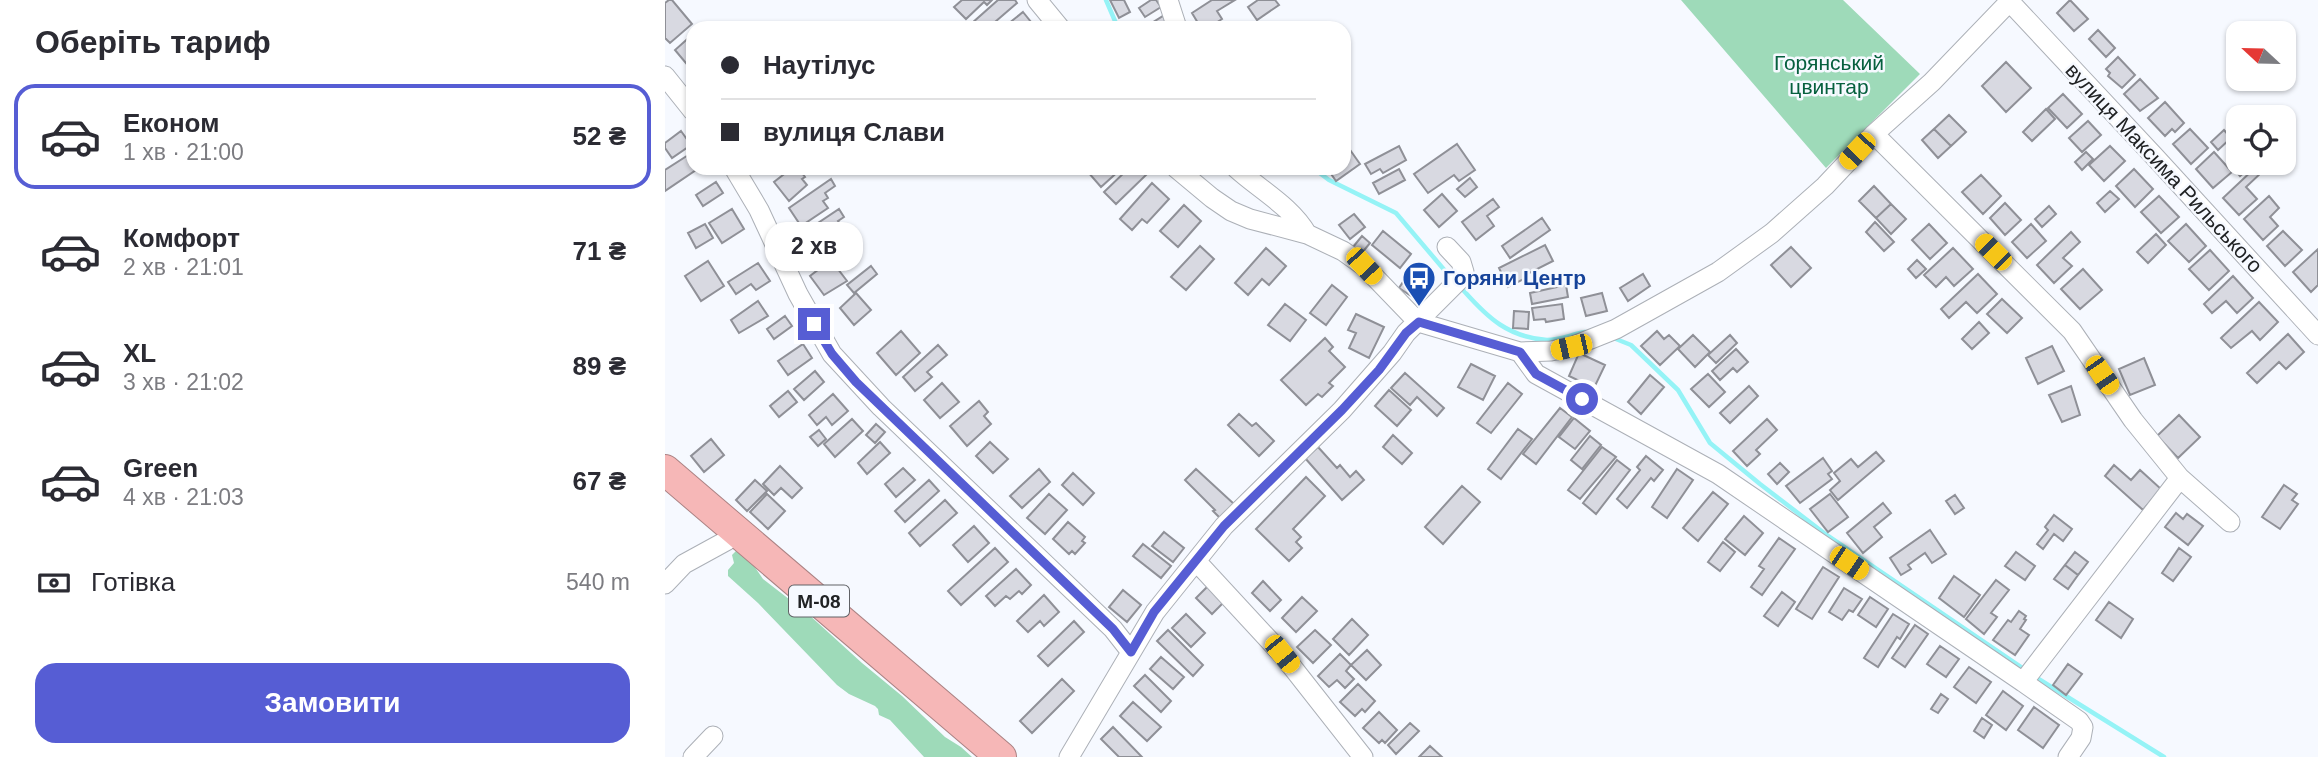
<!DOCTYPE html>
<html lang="uk">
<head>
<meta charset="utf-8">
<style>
	:root { --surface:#fff; --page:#f2f2f3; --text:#2b2b33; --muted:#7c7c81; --line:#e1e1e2; --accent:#565dd4 }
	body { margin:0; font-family:Helvetica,sans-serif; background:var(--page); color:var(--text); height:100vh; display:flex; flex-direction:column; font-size:26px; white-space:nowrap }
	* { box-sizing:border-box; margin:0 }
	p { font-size:23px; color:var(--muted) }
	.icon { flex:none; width:38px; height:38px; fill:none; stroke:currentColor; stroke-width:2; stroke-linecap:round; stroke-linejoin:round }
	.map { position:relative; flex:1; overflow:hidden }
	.sheet { display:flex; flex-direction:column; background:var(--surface); width:665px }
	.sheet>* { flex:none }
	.guide { position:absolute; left:21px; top:21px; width:665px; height:154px; border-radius:21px; box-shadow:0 2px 5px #0004; display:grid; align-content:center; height:154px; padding:0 35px; background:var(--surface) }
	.needle { width:46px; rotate:292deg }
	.controls { position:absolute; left:1561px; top:21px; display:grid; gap:14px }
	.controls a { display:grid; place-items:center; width:70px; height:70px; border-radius:14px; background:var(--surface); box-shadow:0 2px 5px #0004; font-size:35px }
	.end { position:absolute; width:32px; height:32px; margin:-16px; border:9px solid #565dd4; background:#fff; box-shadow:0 0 0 4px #fff }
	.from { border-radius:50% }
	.bubble { position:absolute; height:49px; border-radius:21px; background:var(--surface); box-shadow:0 2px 5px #0004; font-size:23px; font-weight:600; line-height:49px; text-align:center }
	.car { position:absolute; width:21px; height:42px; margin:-21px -10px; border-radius:9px; box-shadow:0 0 5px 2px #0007; background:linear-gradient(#f5c518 24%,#345 0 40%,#f5c518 0 76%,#345 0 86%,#f5c518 0) }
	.guide b { display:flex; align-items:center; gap:24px; height:66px; font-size:26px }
	.guide b+b { border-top:2px solid var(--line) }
	.guide i { width:18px; height:18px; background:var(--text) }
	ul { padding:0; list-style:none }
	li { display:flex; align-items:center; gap:21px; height:105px; margin:0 14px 10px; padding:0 21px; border:4px solid transparent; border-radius:21px }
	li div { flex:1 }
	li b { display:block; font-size:26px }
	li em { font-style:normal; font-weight:600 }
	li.selected { border-color:var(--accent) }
	li>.icon { width:63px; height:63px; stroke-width:1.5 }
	h2 { padding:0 35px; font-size:32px; line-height:84px }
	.pay { display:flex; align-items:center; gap:18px; height:77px; padding:0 35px; font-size:26px }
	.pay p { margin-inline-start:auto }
	.primary-button { display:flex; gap:14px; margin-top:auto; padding:14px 35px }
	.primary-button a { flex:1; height:80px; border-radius:21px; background:var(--accent); color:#fff; font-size:28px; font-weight:600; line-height:80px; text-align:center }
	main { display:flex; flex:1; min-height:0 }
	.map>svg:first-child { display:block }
	.green { fill:#9edab9 }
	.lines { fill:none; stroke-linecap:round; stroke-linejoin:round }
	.stream { stroke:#95f3f6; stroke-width:4.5 }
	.building { fill:#d8d9e1; stroke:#8f9097; stroke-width:2 }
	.minor-casing { stroke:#acb0b7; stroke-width:21 }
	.highway-casing { stroke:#ab8384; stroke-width:32 }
	.minor { stroke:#fff; stroke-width:19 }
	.highway { stroke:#f6b7b7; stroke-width:30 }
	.route { stroke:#565dd4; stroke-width:9 }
	.labels { text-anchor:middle; stroke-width:5; stroke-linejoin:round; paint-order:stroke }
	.shield { fill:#f6f9ff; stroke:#606266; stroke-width:2 }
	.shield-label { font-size:19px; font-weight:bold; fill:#202224 }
	.park-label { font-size:21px; fill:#06603e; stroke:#f6f9ff }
	.street-label { font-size:21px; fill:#202224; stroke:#f6f9ff }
	.transit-label { font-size:21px; font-weight:bold; fill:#164399; stroke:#f6f9ff; text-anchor:start }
</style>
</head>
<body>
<main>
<section class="sheet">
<h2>Оберіть тариф</h2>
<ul>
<li class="selected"><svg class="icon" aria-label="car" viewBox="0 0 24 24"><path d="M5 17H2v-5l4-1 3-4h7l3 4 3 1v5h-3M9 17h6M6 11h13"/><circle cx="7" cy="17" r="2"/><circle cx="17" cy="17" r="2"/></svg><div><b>Економ</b><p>1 хв · 21:00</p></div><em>52 ₴</em></li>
<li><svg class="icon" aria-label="car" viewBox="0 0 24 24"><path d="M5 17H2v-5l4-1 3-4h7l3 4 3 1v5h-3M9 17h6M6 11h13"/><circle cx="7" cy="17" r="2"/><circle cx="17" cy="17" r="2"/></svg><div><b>Комфорт</b><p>2 хв · 21:01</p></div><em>71 ₴</em></li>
<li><svg class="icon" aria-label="car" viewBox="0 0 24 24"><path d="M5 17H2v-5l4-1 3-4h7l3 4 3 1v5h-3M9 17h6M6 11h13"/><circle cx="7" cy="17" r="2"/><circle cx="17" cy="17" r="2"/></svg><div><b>XL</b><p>3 хв · 21:02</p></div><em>89 ₴</em></li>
<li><svg class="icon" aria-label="car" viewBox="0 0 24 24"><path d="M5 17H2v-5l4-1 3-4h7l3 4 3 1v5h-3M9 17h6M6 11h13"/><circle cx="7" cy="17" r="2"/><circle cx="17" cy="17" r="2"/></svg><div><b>Green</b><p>4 хв · 21:03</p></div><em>67 ₴</em></li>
</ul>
<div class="pay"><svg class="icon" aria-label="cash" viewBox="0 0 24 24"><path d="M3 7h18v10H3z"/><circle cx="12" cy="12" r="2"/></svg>Готівка<p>540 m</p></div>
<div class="primary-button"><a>Замовити</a></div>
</section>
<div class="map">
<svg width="1653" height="757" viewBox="0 0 1653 757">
	<rect width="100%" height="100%" fill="#f6f9ff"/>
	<!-- green -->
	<path class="green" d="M1016,0h162l77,74 -94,94z
		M71,551l16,12 11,16 44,34 55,50 40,33 43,41 16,10 11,10h-48l-34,-37 -11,-5 -1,-6 -3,-3 -26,-12 -12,-9 -79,-82 -30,-27v-6l6,-7 -2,-8z"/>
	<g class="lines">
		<!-- stream -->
		<path class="stream" d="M441,0l12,28
			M648,168l16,12 67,33 56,66
			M799,291c24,27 44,46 83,49 12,0 26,-6 38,-8
			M951,339l15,6 47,45 32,53 50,41 64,49 200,136
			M1372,678l127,79"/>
	</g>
	<!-- building -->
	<path class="building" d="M4,0h3l20,24 -22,19 -5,-5v-35z
		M297,0h30l-5,5 -3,-3 -18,17 -12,-12z
		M333,0h17l2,3 -29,25h-14l-3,-4z
		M445,0h14l6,12 -11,6z
		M486,0h5l5,7 -16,10 -6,-9z
		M547,0h23l-18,11 5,8 -14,9h-7l-9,-15z
		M593,0h17l4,5 -22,15 -9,-13z
		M1405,0l18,19 -14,12 -17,-18z
		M358,12l12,15 -2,1h-30z
		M498,16l7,12h-21l-2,-2z
		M1433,30l17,18 -9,9 -17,-18z
		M28,34v32l-3,2 -15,-18z
		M1453,57l17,18 -13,13 -14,-12 2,-3 -4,-4z
		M1341,62l25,26 -25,24 -24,-26z
		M1475,79l18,19 -18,13 -16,-17z
		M1398,94l19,20 -15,14 -19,-20z
		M1500,102l19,21 -9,9 -3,-3 -7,7 -17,-18z
		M1381,109l9,10 -23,22 -9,-9z
		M1284,115l17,17 -15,14 -17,-17z
		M1423,121l13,14 -19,17 -13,-14z
		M1269,129l17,17 -13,12 -16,-18z
		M1525,129l18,19 -17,16 -18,-20z
		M1559,130l7,8 -13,12 -7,-8z
		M16,131l10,14 -19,13 -7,-10v-5z
		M792,144l18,26 -16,11 -5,-6 -26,18 -14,-19z
		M734,146l7,14 -23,13 -3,-4 -9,5 -6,-10z
		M1445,146l15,15 -21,20 -15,-16z
		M683,147l12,17 -24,17 -9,-13h17v-19z
		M28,152v16h6l-34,23v-21z
		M1421,152l7,7 -11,11 -7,-8z
		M1549,152l18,20 -19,16 -17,-19z
		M1578,163h12l-15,13 -5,-6z
		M1592,166l5,6 -16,15 11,12 -18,16 -16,-17z
		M127,168h6l7,9 -3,2 5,6 -18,16 -15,-19z
		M426,168h31l-21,19 -14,-16z
		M464,168h10l7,7 -30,29 -12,-12z
		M734,169l6,11 -26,14 -6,-11z
		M1469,169l19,20 -18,18 -19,-21z
		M1316,175l20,21 -18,18 -21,-22z
		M805,178l7,9 -12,10 -8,-8z
		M166,179l4,7 -10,7 3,5 -5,3 5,7 -27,18 -12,-18z
		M51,182l7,11 -20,13 -7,-11z
		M487,183l17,16 -22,24 -5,-4 -10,11 -12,-11z
		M1209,186l17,18 -15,14 -17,-17z
		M1445,191l9,8 -14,13 -8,-9z
		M777,194l15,17 -18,16 -15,-17z
		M1494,196l20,21 -18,16 -20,-21z
		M1604,196l10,12 -9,9 8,9 -15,14 -19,-21z
		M828,199l6,8 -12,9 7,10 -18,14 -14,-18z
		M1340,203l16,17 -16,15 -15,-17z
		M1226,204l15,15 -15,15 -15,-16z
		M519,205l17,16 -23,26 -18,-16z
		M1384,206l7,8 -14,13 -7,-8z
		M67,209l12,20 -22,14 -13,-20z
		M174,209l5,8 -6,4 4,6 -13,9 2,3 -16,11 -12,-17z
		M689,214l11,13 -15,12 -11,-14z
		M877,218l8,12 -40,28 -8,-12z
		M1210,222l19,20 -10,9 -18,-19z
		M40,224l8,14 -17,10 -8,-15z
		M1264,224l18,19 -17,16 -18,-19z
		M1366,224l15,17 -19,17 -15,-16z
		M1521,224l20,22 -17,16 -21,-21z
		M718,231l28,23 -11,14 -28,-23z
		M1618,231l19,19 -17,16 -18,-20z
		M1406,232l9,10 -17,16 9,8 -18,17 -17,-18z
		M1491,234l10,11 -18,18 -11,-11z
		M697,236l8,7 -9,11 -8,-7z
		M880,245l8,16 -28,14 1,3 -18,9 -9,-19z
		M535,246l14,13 -28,31 -15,-13z
		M1126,247l20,21 -20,19 -20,-22z
		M601,248l20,18 -17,19 -7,-6 -14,16 -13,-12z
		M1288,248l20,21 -19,17 -8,-9 -10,10 -12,-12z
		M1653,249v36l-7,7 -18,-20z
		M1545,250l19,21 -20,19 -20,-21z
		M166,260l16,21 -23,14 -14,-19z
		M1252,260l9,9 -10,9 -8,-9z
		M43,261l16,25 -23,15 -16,-25z
		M93,263l12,18 -14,9 -5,-6 -15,10 -8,-12z
		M206,266l6,8 -23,19 -7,-8z
		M1418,269l19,21 -22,19 -19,-20z
		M978,274l7,12 -22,15 -8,-13z
		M1313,274l19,20 -20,19 -11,-11 -17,16 -8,-9z
		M1568,276l20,22 -16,15 -11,-12 -14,12 -8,-9z
		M738,282l20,13 -4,6 -20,-13z
		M667,285l15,12 -21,28 -16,-12z
		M901,285l2,12 -36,7 -2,-11z
		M191,293l15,17 -17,15 -14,-17z
		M937,293l5,18 -21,5 -5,-18z
		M1337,299l20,19 -15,15 -20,-19z
		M93,301l10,15 -29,17 -8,-13z
		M1594,302l19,20 -18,18 -8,-9 -21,17 -10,-10z
		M620,304l21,16 -16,21 -22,-16z
		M897,304l2,15 -18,3 -1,-3 -11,1 -2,-12z
		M849,311l15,1 -1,17 -15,-1z
		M691,314l28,13 -15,31 -20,-10 7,-15 -8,-3z
		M120,316l7,10 -18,13 -7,-10z
		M1314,322l10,11 -17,16 -10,-10z
		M236,331l19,22 -24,22 -19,-22z
		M992,331l7,8 5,-4 11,11 -20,19 -19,-19z
		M1623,334l16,18 -18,17 -7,-7 -22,21 -10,-10z
		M1028,335l17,17 -15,15 -17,-18z
		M1065,335l7,8 -21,20 -8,-8z
		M660,338l8,9 -4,4 16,16 -16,16 4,3 -11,11 -4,-3 -12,11 -25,-25z
		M138,344l9,14 -24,17 -10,-14z
		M273,345l9,10 -20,17 5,5 -17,14 -12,-14z
		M1387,346l12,25 -26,13 -12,-26z
		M1071,349l12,13 -11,10 -4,-4 -13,12 -8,-9z
		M914,353l26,12 -11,23 -25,-12z
		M1479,358l11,27 -25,10 -11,-26z
		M806,364l24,12 -12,24 -25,-13z
		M150,371l9,11 -20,18 -10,-11z
		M740,373l39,35 -7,8 -20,-19 -7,8 -19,-17z
		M1043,374l17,18 -16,15 -18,-18z
		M985,375l14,12 -23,27 -13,-12z
		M277,383l17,19 -19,16 -16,-18z
		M843,383l14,11 -31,39 -14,-10z
		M1084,386l9,10 -28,27 -10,-10z
		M1406,386l9,29 -18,7 -13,-27z
		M724,390l22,20 -14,16 -22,-20z
		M123,391l9,11 -18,15 -9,-11z
		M168,394l15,17 -16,14 -6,-8 -9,8 -8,-10z
		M314,401l9,11 -4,4 7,8 -24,22 -17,-20z
		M895,408l12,9 -36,47 -13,-10z
		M574,414l13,12 4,-3 18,18 -15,15 -31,-31z
		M1514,415l21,22 -22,21 -21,-22z
		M909,418l16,13 -15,18 -16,-12z
		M187,419l11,12 -28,26 -11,-13z
		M1102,419l10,11 -21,20 4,4 -13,12 -14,-15z
		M211,424l9,8 -10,11 -9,-8z
		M853,429l14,10 -31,40 -13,-10z
		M154,430l7,9 -8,7 -8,-9z
		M728,435l19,18 -10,11 -19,-17z
		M925,436l11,9 -19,24 -11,-9z
		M46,439l13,16 -20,17 -13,-16z
		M215,442l10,11 -23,21 -9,-11z
		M325,442l18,17 -15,14 -17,-17z
		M653,447l19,21 3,-3 10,12 6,-6 8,9 -22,20 -37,-42z
		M937,447l14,10 -36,42 -12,-9z
		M1211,452l8,9 -46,39 -8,-10 10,-9 -6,-8 17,-14 7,8z
		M981,456l17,14 -9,11 -3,-3 -24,30 -10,-9 23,-29 -3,-3z
		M1158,458l9,13 -4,3 4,5 -32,24 -14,-17z
		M952,460l13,10 -34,44 -13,-11z
		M1115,463l9,9 -12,12 -9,-10z
		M1449,465l17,15 9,-10 21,19 -18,21 -38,-34z
		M115,466l22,22 -10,10 -11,-10 -7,7 -11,-11z
		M238,468l12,12 -19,17 -11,-13z
		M374,469l11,13 -28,26 -12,-12z
		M531,469l38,35 -14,14 -7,-7 2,-1 -30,-30z
		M1012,469l16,11 -26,38 -15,-11z
		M408,473l21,20 -11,12 -21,-20z
		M641,477l19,19 -32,33 8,8 -5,5 6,6 -13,13 -33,-32z
		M90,480l12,11 -20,20 -11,-11z
		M264,480l10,11 -34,31 -10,-11z
		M1619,485l13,9 -5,6 6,4 -18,25 -18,-12z
		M797,486l18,16 -37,42 -18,-17z
		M1048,492l15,12 -30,37 -15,-13z
		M102,494l18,17 -17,18 -18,-17z
		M384,494l18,16 -22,24 -18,-16z
		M1165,494l18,23 -20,15 -18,-23z
		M1290,495l9,13 -9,6 -9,-13z
		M280,500l12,13 -37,33 -11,-13z
		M1218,503l8,10 -17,14 8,10 -19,16 -16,-20z
		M1511,513l7,6 4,-5 16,12 -15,19 -23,-18z
		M1389,515l18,14 -9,12 -9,-7 -11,15 -6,-5 11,-14 -3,-3z
		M1079,516l19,17 -18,22 -20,-16z
		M403,522l17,15 -3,4 3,2 -10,11 -3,-3 -3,3 -16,-15z
		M309,526l15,17 -21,19 -15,-17z
		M1265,530l16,24 -14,9 -7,-10 -17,12 3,4 -10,6 -11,-17z
		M499,532l20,16 -11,14 -21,-16z
		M1114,538l16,11 -33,46 -11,-8 13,-18 -5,-3z
		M1058,542l12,10 -15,19 -12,-9z
		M478,544l28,22 -10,12 -28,-22z
		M330,548l13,14 -47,43 -13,-14z
		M1514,548l12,9 -18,24 -11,-8z
		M1351,552l19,14 -10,14 -20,-14z
		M1410,552l13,10 -10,13 -13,-10z
		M1400,565l13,10 -10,14 -14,-10z
		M1158,567l16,10 -27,42 -16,-10z
		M351,569l15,16 -9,9 -3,-3 -9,8 -4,-3 -11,10 -9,-10z
		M1289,576l26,19 -16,22 -25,-19z
		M1331,580l13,10 -18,23 6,4 -13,17 -18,-15z
		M598,581l18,19 -11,11 -18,-18z
		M544,585l16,16 -13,13 -16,-16z
		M1179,588l18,11 -9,13 -4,-2 -7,10 -13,-8z
		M458,590l18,15 -14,17 -18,-15z
		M1117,592l13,10 -17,24 -14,-10z
		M379,595l15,17 -15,14 -4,-5 -12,11 -11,-11z
		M637,597l15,14 -21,21 -14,-14z
		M1205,597l18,12 -12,18 -18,-12z
		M1444,602l24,17 -12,19 -25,-18z
		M1354,611l7,5 -2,3 2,1 -6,9 9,6 -14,20 -22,-15 15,-20 3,2z
		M521,614l19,19 -14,14 -19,-19z
		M1228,614l16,10 -9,15 -3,-2 -19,30 -14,-9z
		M687,619l16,16 -19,20 -16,-16z
		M409,621l10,11 -36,34 -10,-10z
		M1250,625l13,9 -23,33 -13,-9z
		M503,630l35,35 -10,11 -36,-35z
		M650,630l16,15 -18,18 -16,-16z
		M1275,646l19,13 -13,18 -19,-13z
		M702,650l14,15 -15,15 -15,-15z
		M675,654l11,11 -5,6 8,8 -9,9 -8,-8 -8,7 -11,-11z
		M496,657l23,20 -11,12 -23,-20z
		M1403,664l14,10 -16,21 -13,-10z
		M1304,667l22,15 -15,21 -22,-16z
		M480,675l26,26 -10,11 -27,-26z
		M397,679l12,12 -42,42 -12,-12z
		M693,684l17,17 -10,11 -3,-3 -7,7 -15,-14z
		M1338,691l20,15 -17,24 -20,-15z
		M1276,694l7,5 -10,14 -7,-4z
		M468,702l28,25 -14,14 -27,-25z
		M1369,707l25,18 -16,23 -25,-18z
		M714,712l18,18 -12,13 -3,-3 -3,3 -16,-15z
		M1317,718l10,7 -8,13 -10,-7z
		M745,723l9,8 -23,23 -8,-9z
		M448,727l29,30h-23l-18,-18z
		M765,746l12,11h-23z"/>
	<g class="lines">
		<defs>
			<path id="minor" d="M372,0l23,28
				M503,0l9,28
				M1345,2l144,154 164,179
				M0,76l28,35
				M1209,134l198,197 61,89 47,58 50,44
				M69,168l25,42 39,84 34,60 49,53 232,222 18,23
				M511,168l36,30 19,13 19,8 57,15 36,17 21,15 54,56 102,30 31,-1 20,-4 45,-18 102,-57 54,-39 53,-47 49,-52 58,-52 79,-82
				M571,168c24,22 55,38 71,66
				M855,352l16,22 182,100 305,208 157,-204
				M531,561l86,93 81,103
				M0,584l19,-20 42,-23 11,-11
				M1358,682l56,39 4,6 -2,11 -13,19
				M28,757l20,-21
				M404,757l86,-145 69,-86 118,-116 50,-57 14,-20 54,-54 4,-7 -3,-10 -14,-15"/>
			<path id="highway" d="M0,470l336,287"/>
		</defs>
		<!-- minor casing -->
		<use href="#minor" class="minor-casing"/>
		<!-- highway casing -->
		<use href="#highway" class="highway-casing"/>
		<!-- minor -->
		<use href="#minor" class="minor"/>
		<!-- highway -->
		<use href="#highway" class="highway"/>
	</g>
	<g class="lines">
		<!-- route -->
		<path class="route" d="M149,324l18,30 24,28 257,247 18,23 23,-40 70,-86 118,-116 37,-40 27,-37 13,-11 101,30 16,22 46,25"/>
	</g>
	<!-- icons -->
	<defs>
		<symbol id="bus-pin" viewBox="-11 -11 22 30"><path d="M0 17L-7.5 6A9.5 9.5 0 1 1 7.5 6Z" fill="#1a4fb4" stroke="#f6f9ff"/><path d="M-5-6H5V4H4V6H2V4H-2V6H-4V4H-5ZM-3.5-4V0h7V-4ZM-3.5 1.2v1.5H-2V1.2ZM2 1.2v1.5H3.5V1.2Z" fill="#fff"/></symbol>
	</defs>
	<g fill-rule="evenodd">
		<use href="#bus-pin" x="735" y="259" width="38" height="52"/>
	</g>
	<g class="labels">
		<!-- shield labels -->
		<rect class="shield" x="124" y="585.5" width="60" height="31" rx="5"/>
		<g class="shield-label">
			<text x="154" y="608">М-08</text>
		</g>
		<!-- park labels -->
		<g class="park-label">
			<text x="1164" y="70">Горянський<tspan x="1164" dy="24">цвинтар</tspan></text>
		</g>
		<!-- street labels -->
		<g class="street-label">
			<text transform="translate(1499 168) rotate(47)" y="7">вулиця Максима Рильського</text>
		</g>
		<!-- transit labels -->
		<g class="transit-label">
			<text x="778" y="285">Горяни Центр</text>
		</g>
	</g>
</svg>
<div class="controls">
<a><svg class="needle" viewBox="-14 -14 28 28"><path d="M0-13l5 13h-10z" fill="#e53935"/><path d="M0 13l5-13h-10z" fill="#7c7c81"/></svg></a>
<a><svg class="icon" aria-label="locate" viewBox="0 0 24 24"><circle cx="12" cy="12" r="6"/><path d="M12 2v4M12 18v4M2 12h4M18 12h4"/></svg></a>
</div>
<i class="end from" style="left:917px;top:399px"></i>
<i class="end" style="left:149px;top:324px"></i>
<div class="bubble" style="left:100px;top:222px;width:98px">2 хв</div>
<i class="car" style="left:1192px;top:151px;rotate:223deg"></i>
<i class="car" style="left:1328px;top:252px;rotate:315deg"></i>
<i class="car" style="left:699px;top:266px;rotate:137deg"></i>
<i class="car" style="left:906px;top:347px;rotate:257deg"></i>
<i class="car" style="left:1437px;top:375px;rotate:146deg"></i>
<i class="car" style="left:1184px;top:563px;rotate:124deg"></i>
<i class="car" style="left:617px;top:654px;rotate:141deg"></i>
<div class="guide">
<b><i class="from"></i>Наутілус</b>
<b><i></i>вулиця Слави</b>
</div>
</div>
</main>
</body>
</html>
